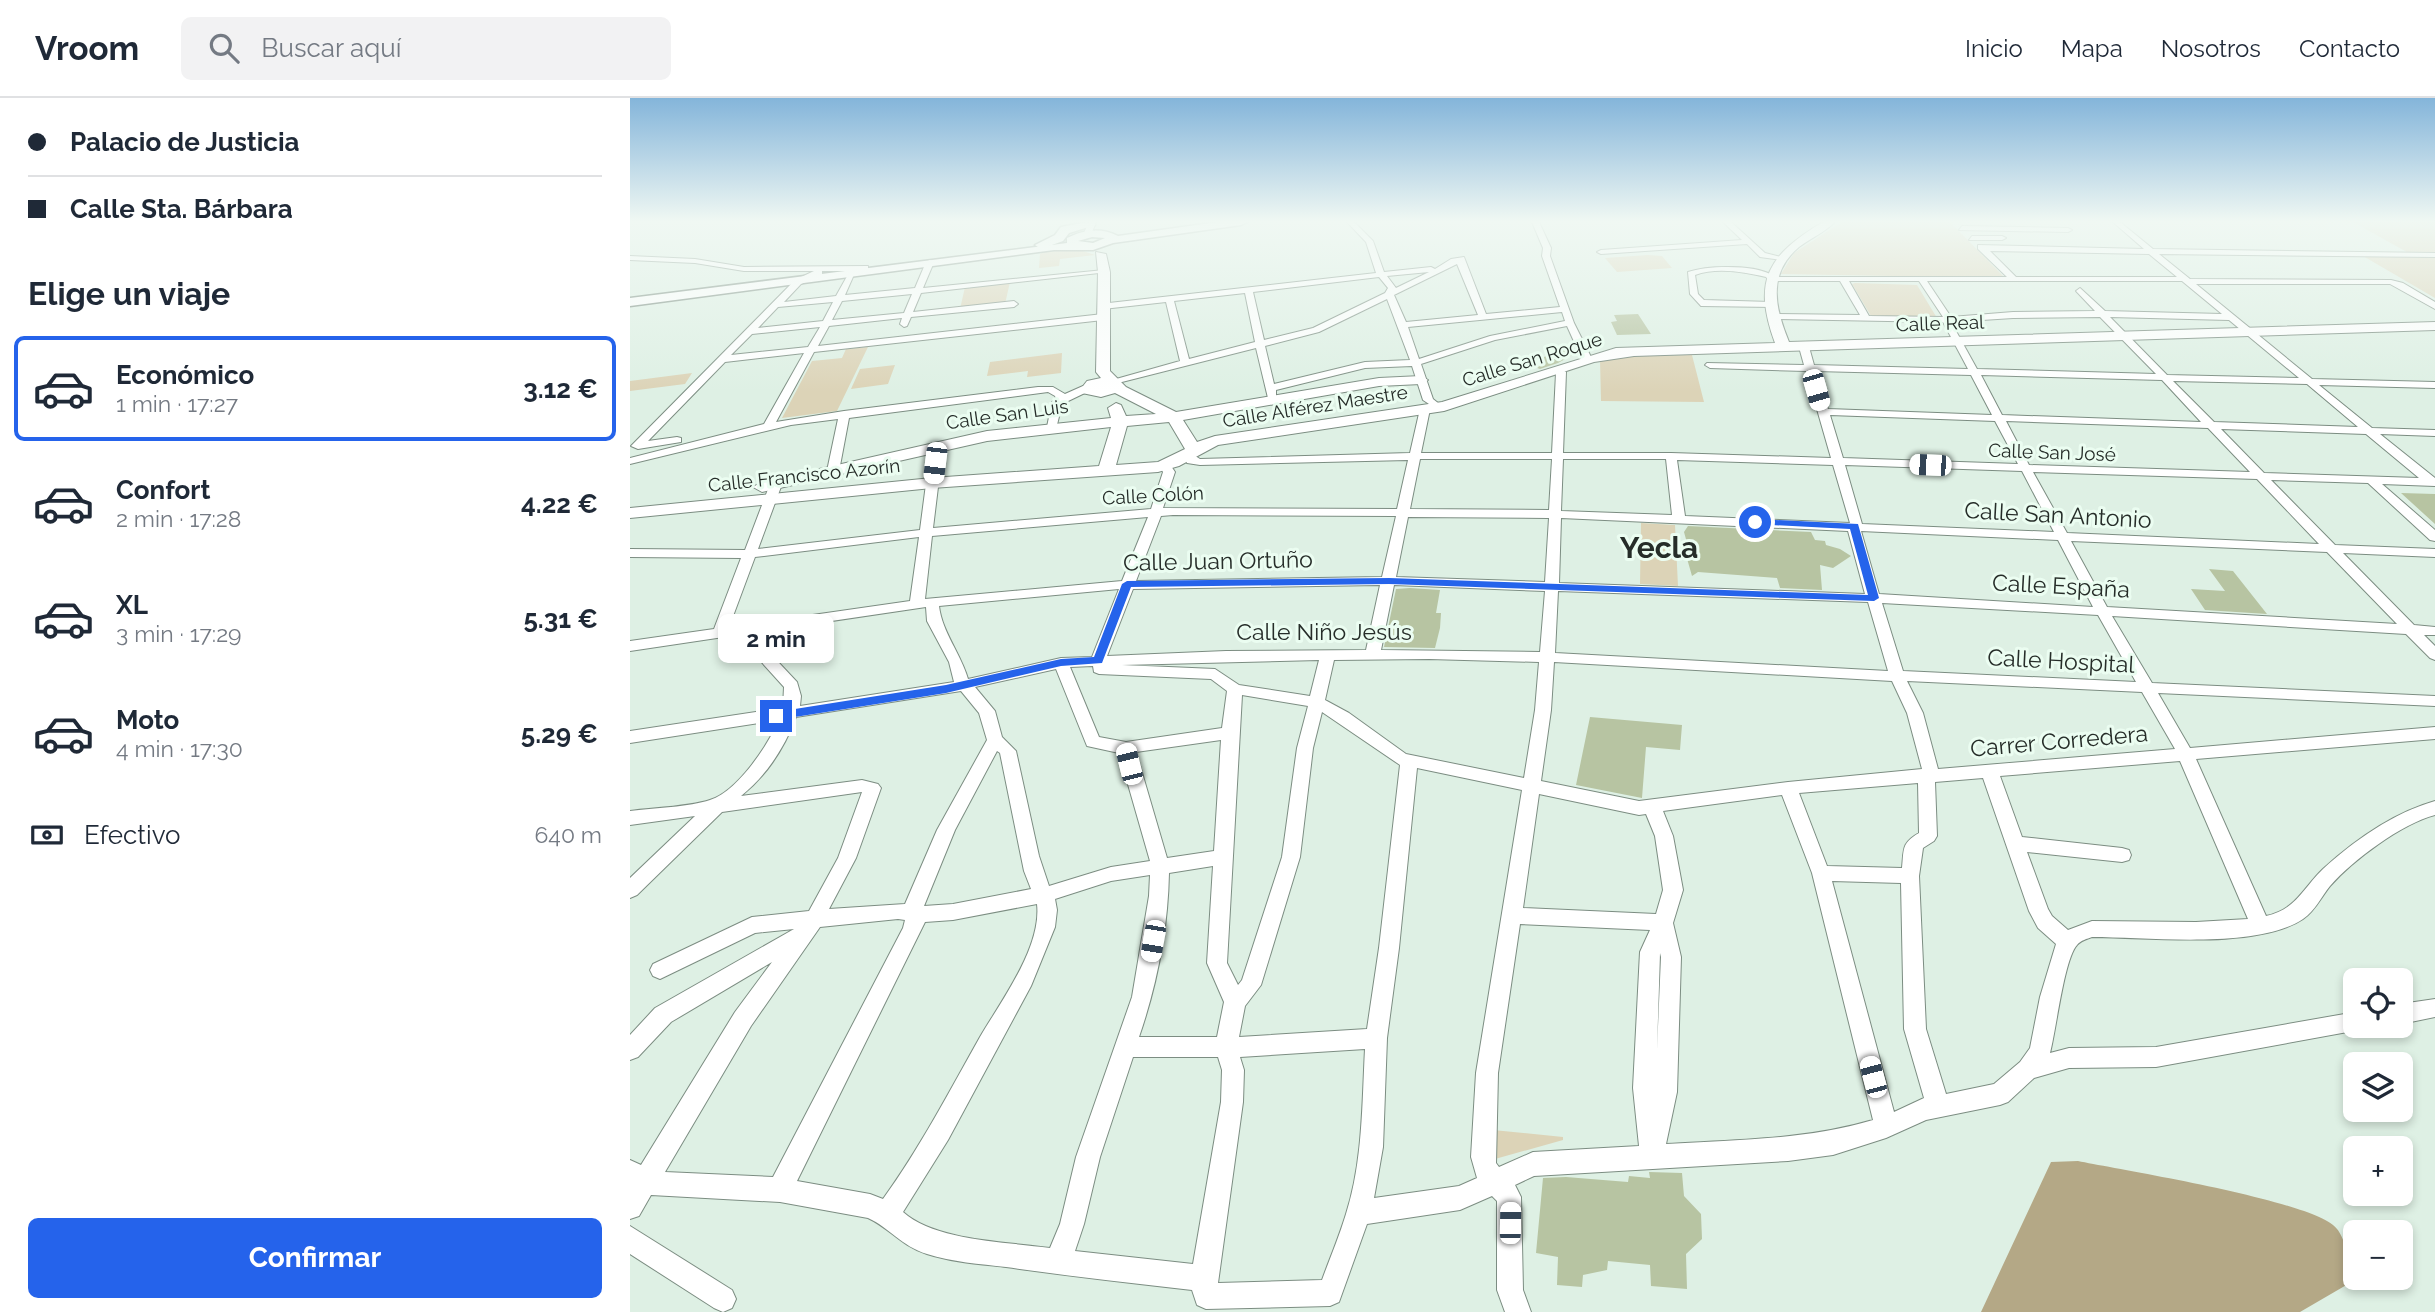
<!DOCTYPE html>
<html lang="es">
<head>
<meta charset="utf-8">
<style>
	:root { --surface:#fff; --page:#f2f2f3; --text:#1f2937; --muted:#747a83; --line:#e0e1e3; --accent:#2563eb }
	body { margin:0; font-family:Raleway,sans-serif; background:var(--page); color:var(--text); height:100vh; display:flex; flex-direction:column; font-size:26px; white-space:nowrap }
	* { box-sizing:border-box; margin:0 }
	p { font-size:23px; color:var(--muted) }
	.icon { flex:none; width:38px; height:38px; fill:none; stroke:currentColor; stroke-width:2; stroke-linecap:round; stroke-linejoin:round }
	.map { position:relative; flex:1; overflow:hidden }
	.drawer { display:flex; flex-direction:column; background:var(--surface); width:630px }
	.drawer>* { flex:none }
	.guide { display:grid; align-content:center; height:154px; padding:0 28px; background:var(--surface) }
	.buttons { position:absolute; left:1713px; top:870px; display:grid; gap:14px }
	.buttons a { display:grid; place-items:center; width:70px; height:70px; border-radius:10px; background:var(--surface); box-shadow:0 4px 10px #0003; font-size:35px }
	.end { position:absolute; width:32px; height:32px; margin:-16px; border:9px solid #2563eb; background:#fff; box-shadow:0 0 0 4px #fff }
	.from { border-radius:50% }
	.bubble { position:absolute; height:49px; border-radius:10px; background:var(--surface); box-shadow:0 4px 10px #0003; font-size:23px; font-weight:700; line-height:49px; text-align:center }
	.car { position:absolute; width:21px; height:42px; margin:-21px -10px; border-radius:9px; box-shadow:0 0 5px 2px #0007; background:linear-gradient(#fff 24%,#345 0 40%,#fff 0 76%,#345 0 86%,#fff 0) }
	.guide b { display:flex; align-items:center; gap:24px; height:66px; font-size:26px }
	.guide b+b { border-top:2px solid var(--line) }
	.guide i { width:18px; height:18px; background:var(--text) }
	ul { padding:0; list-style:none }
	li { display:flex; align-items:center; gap:21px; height:105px; margin:0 14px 10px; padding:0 14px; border:4px solid transparent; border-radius:10px }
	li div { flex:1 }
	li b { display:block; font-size:26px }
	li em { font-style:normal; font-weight:700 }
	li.selected { border-color:var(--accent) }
	li>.icon { width:63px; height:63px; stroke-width:1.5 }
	h2 { padding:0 28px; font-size:32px; line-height:84px }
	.pay { display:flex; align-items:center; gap:18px; height:77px; padding:0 28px; font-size:26px }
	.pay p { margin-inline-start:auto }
	.button { display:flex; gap:14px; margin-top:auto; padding:14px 28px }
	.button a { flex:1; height:80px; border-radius:10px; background:var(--accent); color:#fff; font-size:28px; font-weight:700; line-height:80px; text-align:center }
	header { display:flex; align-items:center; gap:42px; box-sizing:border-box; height:98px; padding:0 35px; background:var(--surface); border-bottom:2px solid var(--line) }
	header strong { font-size:33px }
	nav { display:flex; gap:38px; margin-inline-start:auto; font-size:24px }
	.search { width:490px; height:63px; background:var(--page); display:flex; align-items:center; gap:18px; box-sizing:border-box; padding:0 24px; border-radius:10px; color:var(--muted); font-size:26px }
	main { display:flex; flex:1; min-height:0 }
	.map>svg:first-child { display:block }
	.green { fill:#dcd3b7 }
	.forest { fill:#b4a886 }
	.building { fill:#b7c4a2 }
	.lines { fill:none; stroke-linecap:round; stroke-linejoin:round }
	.minor-casing { stroke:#7c8d82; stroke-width:2 }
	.secondary-casing { stroke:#7c8d82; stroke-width:2 }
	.primary-casing { stroke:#7c8d82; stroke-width:3 }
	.trunk-casing { stroke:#7c8d82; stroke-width:3 }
	.minor { fill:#fff; fill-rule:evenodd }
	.secondary { fill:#fff; fill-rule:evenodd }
	.primary { fill:#fff; fill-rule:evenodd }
	.trunk { fill:#fff; fill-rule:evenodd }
	.route { fill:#2563eb }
	.labels { text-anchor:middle; stroke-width:6; stroke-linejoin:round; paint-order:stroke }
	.far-street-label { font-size:19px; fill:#262d29; stroke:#ebfdf1 }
	.street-label { font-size:23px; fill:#262d29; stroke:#ebfdf1 }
	.district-label { font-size:30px; font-weight:bold; fill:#262d29; stroke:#ebfdf1 }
</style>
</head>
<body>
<header>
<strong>Vroom</strong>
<div class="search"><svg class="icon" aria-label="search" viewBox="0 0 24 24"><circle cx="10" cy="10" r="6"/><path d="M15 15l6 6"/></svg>Buscar aquí</div>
<nav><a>Inicio</a><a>Mapa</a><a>Nosotros</a><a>Contacto</a></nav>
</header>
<main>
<section class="drawer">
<div class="guide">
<b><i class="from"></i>Palacio de Justicia</b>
<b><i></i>Calle Sta. Bárbara</b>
</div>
<h2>Elige un viaje</h2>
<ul>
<li class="selected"><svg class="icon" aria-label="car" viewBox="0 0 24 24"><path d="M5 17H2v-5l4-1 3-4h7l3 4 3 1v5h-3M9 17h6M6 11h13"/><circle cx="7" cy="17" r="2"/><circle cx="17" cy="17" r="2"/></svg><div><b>Económico</b><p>1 min · 17:27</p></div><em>3.12 €</em></li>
<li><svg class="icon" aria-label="car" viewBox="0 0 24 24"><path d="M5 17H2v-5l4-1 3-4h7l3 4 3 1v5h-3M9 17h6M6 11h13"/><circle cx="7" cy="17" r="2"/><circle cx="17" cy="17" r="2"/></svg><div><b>Confort</b><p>2 min · 17:28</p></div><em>4.22 €</em></li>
<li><svg class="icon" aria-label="car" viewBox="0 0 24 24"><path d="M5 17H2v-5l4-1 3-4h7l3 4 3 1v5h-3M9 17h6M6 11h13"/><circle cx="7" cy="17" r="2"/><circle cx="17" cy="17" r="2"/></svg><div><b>XL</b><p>3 min · 17:29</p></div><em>5.31 €</em></li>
<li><svg class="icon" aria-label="car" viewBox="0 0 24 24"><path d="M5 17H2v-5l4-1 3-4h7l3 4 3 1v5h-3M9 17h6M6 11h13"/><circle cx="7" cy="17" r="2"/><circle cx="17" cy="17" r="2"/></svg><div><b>Moto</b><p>4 min · 17:30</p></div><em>5.29 €</em></li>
</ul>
<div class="pay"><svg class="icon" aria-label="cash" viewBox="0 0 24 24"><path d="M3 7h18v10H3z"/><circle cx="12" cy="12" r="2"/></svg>Efectivo<p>640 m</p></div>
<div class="button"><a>Confirmar</a></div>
</section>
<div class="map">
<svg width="1805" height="1214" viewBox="0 0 1805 1214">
	<rect width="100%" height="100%" fill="#def0e4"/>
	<!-- green -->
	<path class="green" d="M1212,124h108l55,56 -224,-4 13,-21z
		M1723,124h82v76l-72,-42h51z
		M444,150l21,7 -35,4 -1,7 -20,2 1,-14 3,-2z
		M1018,157l14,1 10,12 -55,4 -12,-14z
		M380,184l-5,22 -45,5 5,-22z
		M1225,185l62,2 20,33 -66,-2 -19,-32z
		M238,249l-31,64 -55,7 30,-57 30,-3 4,-9z
		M432,255l-1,20 -34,4 1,-6 -41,5 3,-14z
		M1062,257l12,47 -103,-1 -1,-42 22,-3z
		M265,267l-7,19 -37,5 9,-20z
		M62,275l-7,11 -55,7v-10z
		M1011,425l34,2 3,61 -38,-2z
		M863,1032l70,7v3l-68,19z"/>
	<!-- forest -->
	<path class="forest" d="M1448,1063c43,9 239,40 259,68 8,9 14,38 18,51l-55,32h-319l70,-150z"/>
	<!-- building -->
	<path class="building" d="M1008,216l13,20 -34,1 -6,-13 6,-1 -3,-6z
		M942,248l4,7 -18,10 -18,6 -14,-5z
		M1771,395l34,1v30z
		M1058,428l123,6 4,8 10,1 1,4 14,4 11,7 -18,12 -13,-3 2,25 -42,-2 -3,-10 -79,-6 -6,4 -6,-21 4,-1 -6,-22z
		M1579,471l24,2 34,43 -62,-4 -14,-21 34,2z
		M780,490l30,2 -4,23h5l-1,15 -5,20 -51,-1 12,-58z
		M960,619l92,8 -2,25 -34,-3 -4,51 -66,-13z
		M1019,1074l33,1 2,23 17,18 1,25 -16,15 1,35 -36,-3 -1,-21 -42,-4 -1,9 -24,5 -1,12 -25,-2 1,-28 -22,-4 7,-75 23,-1 62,5 1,-6 21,2z"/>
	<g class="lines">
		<defs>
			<path id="minor" d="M459,124h7l-5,13 -4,2 -4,-2z
				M717,124h7l19,19 11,31 47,-5 4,2 16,-10 13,-2 22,57 74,-7 -18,-51 1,-8 -11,-26h7l12,26 -1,8 24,67 17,34 -5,5h-6l1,-5 -14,-31 -72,14 -74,24 12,35 10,8 -5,3 -15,-10 -11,-34 -47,2 -89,22v8h-8l-12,-50 -142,36 -5,-3 71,-20 -14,-59 -63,7 -3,-1v-4l276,-31 -10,-31zM827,166l21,51 -72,7 -12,-27zM799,174l-33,16 -9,-12zM749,179l9,11 -3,5 -72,35 -49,12 -11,-48zM615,195l10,49 -66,17 -15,-58zM757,201l23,61 -45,2 -91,22 -9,-38 54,-14zM932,214l3,9 -75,15 -71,23 -11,-32z
				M1093,124h8l34,31 20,5 -4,2 -21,-3 -13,-13 -146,10 -4,-2 4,-2 141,-10z
				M1483,124h7l33,27 282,4v4l-276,-3 31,25 201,1 12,3 32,19v7l-45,-25h-194l116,95 123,3v6l-116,-3 53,43 63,2v6l-55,-2 55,44v8l-53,-2 53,46v11l-5,-1 -62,-57 -97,-3 64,65 100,4v8l-92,-4 71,72 21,2v8h-11l11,11v14l-5,-2 -24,-24 -294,-18 40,67 283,13v10l-277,-13 32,55 245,-21v12l-239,20 70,157c30,-6 37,-28 57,-47 32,-29 70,-56 112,-68v14c-34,9 -82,45 -105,71 -9,11 -15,25 -27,33 -46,31 -156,18 -211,18 -5,2 -11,3 -15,8 -13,14 -21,86 -27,108l19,-5 87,-1 200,-35v14h9l-1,3 -208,38 -87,1 -35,10 -26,24 -8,3 -74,15 -40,18 -53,17 -45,6 -254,15 -19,9 6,12 2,93 8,22h-26l-8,-22v-89l-5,-5 -32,14 -93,14 -28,78 -9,4 -124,3 -9,-4 -5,-15c-62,-7 -124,-14 -186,-23 -26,-3 -54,-5 -79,-13 -26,-8 -37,-26 -59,-36l-88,-16 -129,-7 -12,21 -9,3v-59l11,5 94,-153 37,-50 -101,60 -33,35 -8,3v-25l25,-27 139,-79 -39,4 -95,46 -7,-3 -3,-6 3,-6 99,-47 57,-6 29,-53 24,-66 -140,20 -85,83 -7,3v-20l65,-62 -65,9v-14c23,-3 60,-4 80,-11 28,-9 58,-55 69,-80l-149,23v-12l153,-23 1,-21 -47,-52 -107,16v-10l84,-12 27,-71 -111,-1v-8l115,1 25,-66 6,-4 6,4 -24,65 162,-19 11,-84 6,-3 6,3 -10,82 218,-19 12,-37 -4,-7 6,-3 4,1 6,9 -12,36 234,1 11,-49 -208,5 -13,-2 -4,-8 6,-3 11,7 210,-6 10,-44 5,-3 5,3 -9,44h131l4,-80 -4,-3 5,-3 9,5 -3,81h108l160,5 -25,-87 -96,-3 -5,-3 2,-2 97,2 -5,-18 5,-3 5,3 5,18 154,4 -25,-47 -169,-3 -3,-1v-4l89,1 -20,-34h-71l-3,-4c-22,-5 -49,-10 -71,-2l3,19 6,6 67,2 4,3 -1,2 -73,-1 -11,-12 -2,-22c20,-7 71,-8 87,5h232l-29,-28v-4l166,4zM1360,153l159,3 28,23h-161zM1219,183h70l24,36 -74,-1zM1297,183h255l40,33 -117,-3 -25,-23 -4,3 19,20 -82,1 -62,5zM1470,219l56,57 -179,-5 -26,-47 62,-4zM1480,219l119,3 70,58 -132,-3zM1186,273l155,4 21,40 -164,-6zM1351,277l181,5 39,42 -199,-7zM1543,283l134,3 51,43 -144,-5zM1200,317l165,6 23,43 -175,-6zM1376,323l202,7 42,44 -221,-7zM1591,331l145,5 53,44 -155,-5zM790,361h132l-3,51 -139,-1zM933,361h103l6,56 -111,-4zM1047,362l156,5 17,58 -165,-7zM1215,367l177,6 32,61 -192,-8zM1403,374l224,7 62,65 -252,-11zM543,417l223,1 -14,61 -246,4 25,-65zM518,419l-26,64 -197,18 7,-63zM778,419l141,1 -4,64 -149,-5zM931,420l287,13 17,63 -306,-11zM1231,433l197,9 35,67 -214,-13zM289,439l-9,64 -181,26 26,-70zM1441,443l256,11 70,72 -290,-17zM750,487l-14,65 -140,1 -119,5 26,-67zM764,487l151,6 -5,61 -159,-2zM489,491l-27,68 -31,1 -93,21c-7,-25 -26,-47 -29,-73zM928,493l310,11 20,69 -333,-18zM1252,505l216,12 38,67 -233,-11zM296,509l1,14 22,41 5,20 -154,24 1,-10 -4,-14 -46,-49zM799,561l110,3 -4,48 -11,68 -118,-24 -57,-41 -24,-13 9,-40zM689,562l-9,36 -71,-11 -24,-16 -93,-4zM924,564l338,19 15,32 15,56 -134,13 -149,19 -98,-20 10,-71zM463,568l1,6 5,2 112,5 16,12 -5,37 -96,14 -27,-5 -29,-70zM426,571l31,77 32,7 31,108 -39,6 -62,19 -10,-30 -23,-105 -14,-14 -7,-26 -20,-24zM1277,583l235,11 33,57 -237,20 -15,-56zM331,593l18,22 8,27 -50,90 -32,74 -76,5 27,-51 25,-70 -3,-4 -16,-4 -121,16c25,-20 44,-49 55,-79zM612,597l66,11 -11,42 -15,109 -40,123 -4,5 -11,-22zM692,614l78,53 -21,183 -12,81 -128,8 6,-31 16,-21 39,-128 13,-109zM591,642l-7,111 -47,7 -31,-106zM367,653l3,2 24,118 7,18 -78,15 -29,2 31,-76zM1550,663l68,158 -52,3 -104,-1 -24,9 -16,-14 -4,-7 -21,-57 95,10 7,-2 2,-5 -2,-5 -7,-2 -100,-11 -22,-61zM787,670l105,22 -46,283 -5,84 6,21 -18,8 -85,12 9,-51 4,-109 12,-90zM1353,680l46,133 9,17 18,16 -16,53 -10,51 -10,14 -26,22 -48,10 -20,-65 -7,-153 4,-28 11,-7 3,-5 -2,-54zM1288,685l1,50c-18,10 -15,17 -17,35l-75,-2 -28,-73zM909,696l100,21 7,-1 9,22 8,54 -7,24 -133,-6zM1152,697l30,78 61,247c-68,20 -137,20 -207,24l11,-52 4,-135 -8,-34 10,-33 -10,-54 -10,-25zM583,768l-6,97 17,39 -7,35h-78c18,-52 29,-109 30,-164zM520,777l-1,21 -17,101 -56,160 -16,67 -10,24c-42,-6 -115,-7 -147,-36l45,-72 83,-154 24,-59 2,-17 -2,-11 56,-18zM1202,783l69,2 3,146 20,69 -30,14zM407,806c5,43 -36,97 -57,133 -31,55 -60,111 -97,162l-13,-5 -73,-13 128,-259 28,-2zM268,821l7,1 -2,8 -130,249 -108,-5 86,-146 69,-99zM890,826l130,6 -10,22 -7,136 6,58 -106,6 -34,15 -3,-4 2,-90zM1030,855l1,4 -4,93zM735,951c-3,55 -2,112 -19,165 -7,23 -16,44 -24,66l-104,3 25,-181 1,-32 -4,-13zM503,959h85l4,13 -1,32 -28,162 -118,-13 9,-27 16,-67z
				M1332,128l106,2 4,2 -4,2 -109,-2z
				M1342,138h30l4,2 -4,2h-33z
				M0,158l65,3 49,8 124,-1v4h-12l-11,25 70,-7 11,-26 4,-2 4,2 -11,26 181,-18 4,2 -187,21 -8,19 101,-11 4,3 -4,3 -103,10 -4,9 -3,1 -4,-3 2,-6 -73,8 -11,20 285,-32 4,3 -4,3 -289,32 -38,70 68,-11 194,-24h15l12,7 18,-8h8v4l-29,14 -6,25 -9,-2 5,-25 4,-3 -1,-3 -7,-4 -199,26 -10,53 -6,3 -6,-3 11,-52 -47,6 -161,39v-6l134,-34 40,-71 -79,9 -77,79 29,-4 4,1v4l-43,7 -7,-3 164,-166 19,-9h-70l-49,-8 -65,-3zM192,173h28l-14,25 -52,6 17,-18 21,-10zM282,196l-8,19 -72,7 10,-19zM203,204l-10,19 -65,7 20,-21zM190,229l-12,20 -77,8 21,-21z
				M1805,901v18l-34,7v-20z
				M0,1128l102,64 4,9 -4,9 -9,4 -9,-4 -84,-54z"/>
			<path id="secondary" d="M1193,124h12c-10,10 -24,16 -36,25 -32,27 -24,61 -10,95l646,-20v8l-801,26 -40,6 -150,49 -226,34 -39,21 -21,6 -226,16 -302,30v-10l302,-30 167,-12 12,-39 -124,14 -225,51 -9,-5 9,-5 225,-51 124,-13 -3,-10 8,-5 5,2 5,11 30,-2 -41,-21 -14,4 -19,-4 -2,-3 7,-9 14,-3 -5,-6 2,-100 -2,-20 10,2 4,18v99l16,16 50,25 203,-34 42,-2 7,4 -7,4 -42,2 -196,34 14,22 18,-6 227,-34 174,-54 159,-5c-23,-63 -7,-88 48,-121zM539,324l16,27 -27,13 -42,3 11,-39z"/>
			<path id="primary" d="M588,124h29l-6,3 -128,18 -20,7h-39l-424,56v-8l437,-55v-5c16,-8 34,-11 51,-2zM462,139l13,1 -12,5 -15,-2z"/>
			<path id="trunk" d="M457,124l8,3 -26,8 -6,8 -22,8 -6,-4 20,-10 6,-8z"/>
		</defs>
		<!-- minor casing -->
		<use href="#minor" class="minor-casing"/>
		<!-- secondary casing -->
		<use href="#secondary" class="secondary-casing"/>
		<!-- primary casing -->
		<use href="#primary" class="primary-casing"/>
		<!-- trunk casing -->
		<use href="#trunk" class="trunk-casing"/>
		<!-- minor -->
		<use href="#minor" class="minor"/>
		<!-- secondary -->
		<use href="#secondary" class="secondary"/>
		<!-- primary -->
		<use href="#primary" class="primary"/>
		<!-- trunk -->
		<use href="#trunk" class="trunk"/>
	</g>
	<!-- sky -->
	<linearGradient id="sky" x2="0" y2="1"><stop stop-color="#84b5da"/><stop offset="0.42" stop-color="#f0f8f3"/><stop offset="1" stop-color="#f0f8f3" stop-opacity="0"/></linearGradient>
	<rect width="1805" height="294" fill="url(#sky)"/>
	<!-- route -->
	<path class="route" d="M1125,421l103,5 21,74 -5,3 -485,-17 -258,3 -29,76 -41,3 -115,27 -170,27 -6,-4 6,-4 170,-27 115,-26 33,-2 28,-73 5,-3 262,-3 479,17 -18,-66 -99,-5v-4z"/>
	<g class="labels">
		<!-- far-street labels -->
		<g class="far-street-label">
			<text transform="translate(1310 225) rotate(-2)" y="7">Calle Real</text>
			<text transform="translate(902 261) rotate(-17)" y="7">Calle San Roque</text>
			<text transform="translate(685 308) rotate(-9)" y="7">Calle Alférez Maestre</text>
			<text transform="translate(377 316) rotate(-8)" y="7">Calle San Luis</text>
			<text transform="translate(1422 354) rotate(2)" y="7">Calle San José</text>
			<text transform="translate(174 377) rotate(-6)" y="7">Calle Francisco Azorín</text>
			<text transform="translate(523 397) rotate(-3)" y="7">Calle Colón</text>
		</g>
		<!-- street labels -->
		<g class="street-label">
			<text transform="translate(1428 417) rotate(3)" y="8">Calle San Antonio</text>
			<text transform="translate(588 463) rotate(-1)" y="8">Calle Juan Ortuño</text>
			<text transform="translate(1431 488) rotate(3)" y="8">Calle España</text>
			<text x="694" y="542">Calle Niño Jesús</text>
			<text transform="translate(1431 563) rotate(3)" y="8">Calle Hospital</text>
			<text transform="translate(1429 643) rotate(-5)" y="8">Carrer Corredera</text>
		</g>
		<!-- district labels -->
		<g class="district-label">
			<text x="1029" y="460">Yecla</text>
		</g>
	</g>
</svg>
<div class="buttons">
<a><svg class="icon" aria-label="locate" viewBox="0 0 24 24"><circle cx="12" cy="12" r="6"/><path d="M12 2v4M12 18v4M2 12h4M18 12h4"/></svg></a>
<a><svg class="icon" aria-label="layers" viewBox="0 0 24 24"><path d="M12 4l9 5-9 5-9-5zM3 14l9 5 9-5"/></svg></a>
<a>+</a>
<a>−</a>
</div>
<i class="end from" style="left:1125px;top:424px"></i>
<i class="end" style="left:146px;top:618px"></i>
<div class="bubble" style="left:88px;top:516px;width:116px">2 min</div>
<i class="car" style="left:1186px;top:292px;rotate:164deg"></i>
<i class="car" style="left:305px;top:365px;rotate:187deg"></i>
<i class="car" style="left:1300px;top:367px;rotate:272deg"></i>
<i class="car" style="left:499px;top:666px;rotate:346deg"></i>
<i class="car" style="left:523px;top:843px;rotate:190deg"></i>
<i class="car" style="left:1243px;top:979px;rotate:345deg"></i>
<i class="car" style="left:880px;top:1125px;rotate:1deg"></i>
</div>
</main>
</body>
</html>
